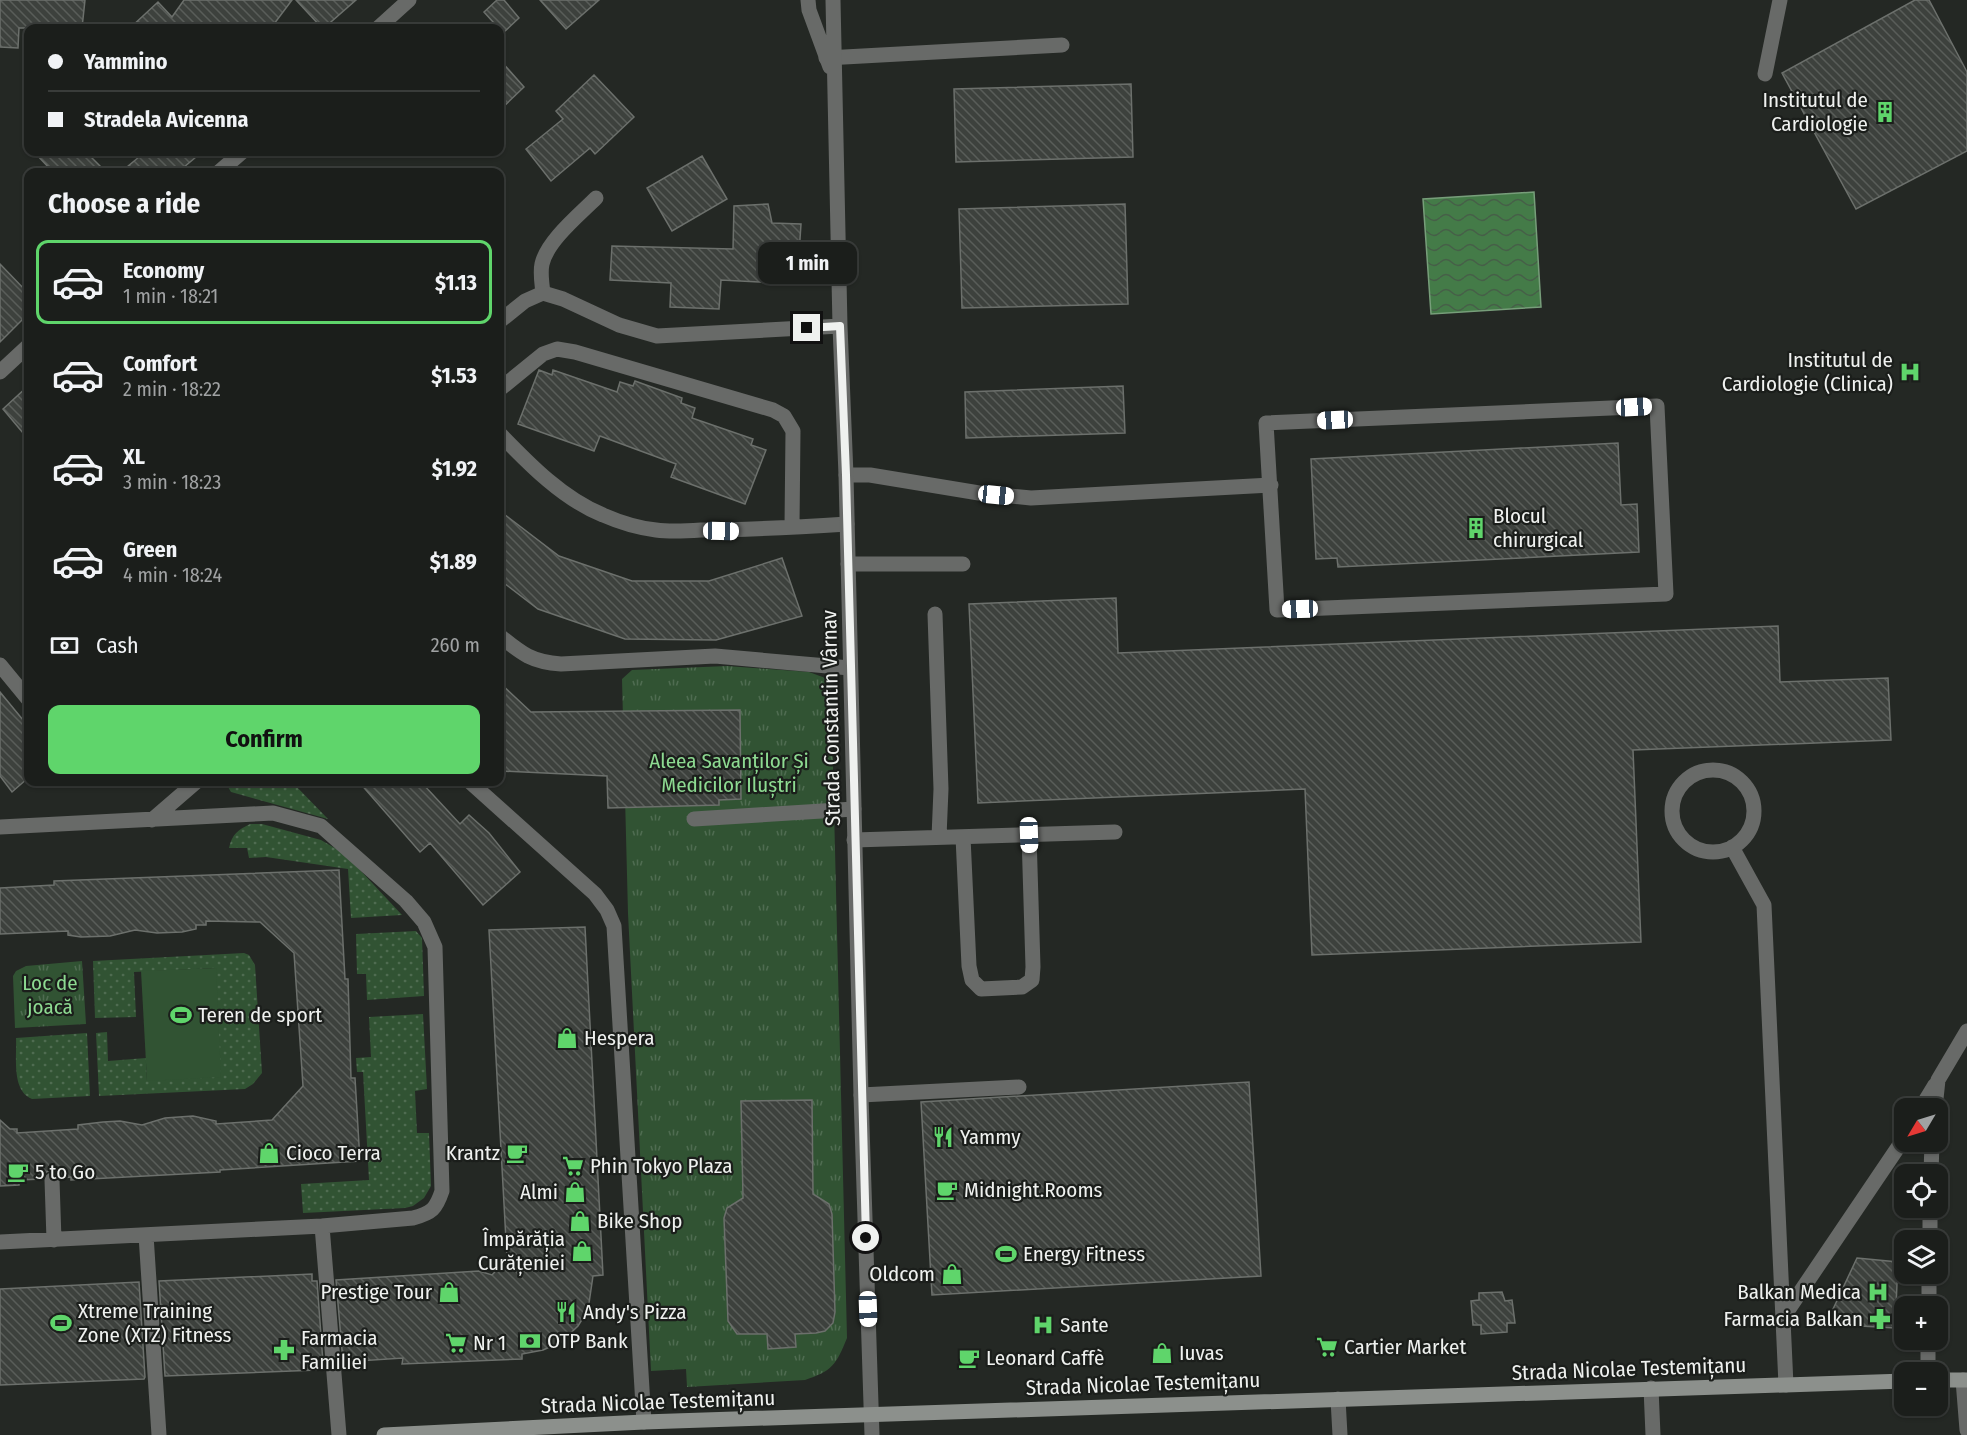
<!DOCTYPE html>
<html lang="en">
<head>
<meta charset="utf-8">
<style>
	:root { --surface:#1b1e1b; --page:#282b28; --text:#f1f3f6; --muted:#a0a2a3; --line:#393c3a; --accent:#5fd56b }
	body { margin:0; font-family:"Fira Sans Condensed",sans-serif; background:var(--page); color:var(--text); height:100vh; display:flex; flex-direction:column; font-size:22px; white-space:nowrap }
	* { box-sizing:border-box; margin:0 }
	p { font-size:20px; color:var(--muted) }
	.icon { flex:none; width:33px; height:33px; fill:none; stroke:currentColor; stroke-width:2; stroke-linecap:round; stroke-linejoin:round }
	.map { position:relative; flex:1; overflow:hidden }
	.sheet { position:absolute; left:24px; top:168px; width:480px; height:618px; display:flex; flex-direction:column; background:var(--surface); border-radius:12px; box-shadow:0 2px 4px #0004,0 0 0 2px var(--line) }
	.sheet>* { flex:none }
	.hud { position:absolute; left:24px; top:24px; width:480px; height:132px; border-radius:12px; box-shadow:0 2px 4px #0004,0 0 0 2px var(--line); display:grid; align-content:center; height:132px; padding:0 24px; background:var(--surface) }
	.needle { width:39px; rotate:232deg }
	.controls { position:absolute; left:1894px; top:1098px; display:grid; gap:12px }
	.controls a { display:grid; place-items:center; width:54px; height:54px; border-radius:12px; background:var(--surface); box-shadow:0 2px 4px #0004,0 0 0 2px var(--line); font-size:30px }
	.end { position:absolute; width:27px; height:27px; margin:-14px; border:8px solid #eff1ef; background:#111; box-shadow:0 0 0 3px #111 }
	.from { border-radius:50% }
	.bubble { position:absolute; height:42px; border-radius:12px; background:var(--surface); box-shadow:0 2px 4px #0004,0 0 0 2px var(--line); font-size:20px; font-weight:700; line-height:42px; text-align:center }
	.car { position:absolute; width:18px; height:36px; margin:-18px -9px; border-radius:8px; box-shadow:0 0 4px 2px #0007; background:linear-gradient(#fff 24%,#345 0 40%,#fff 0 76%,#345 0 86%,#fff 0) }
	.hud b { display:flex; align-items:center; gap:21px; height:57px; font-size:22px }
	.hud b+b { border-top:2px solid var(--line) }
	.hud i { width:15px; height:15px; background:var(--text) }
	ul { padding:0; list-style:none }
	li { display:flex; align-items:center; gap:18px; height:84px; margin:0 12px 9px; padding:0 12px; border:3px solid transparent; border-radius:12px }
	li div { flex:1 }
	li b { display:block; font-size:22px }
	li em { font-style:normal; font-weight:700 }
	li.selected { border-color:var(--accent) }
	li>.icon { width:54px; height:54px; stroke-width:1.5 }
	h2 { padding:0 24px; font-size:27px; line-height:72px }
	.pay { display:flex; align-items:center; gap:15px; height:66px; padding:0 24px; font-size:22px }
	.pay p { margin-inline-start:auto }
	.button { display:flex; gap:12px; margin-top:auto; padding:12px 24px }
	.button a { flex:1; height:69px; border-radius:12px; background:var(--accent); color:#111; font-size:24px; font-weight:700; line-height:69px; text-align:center }
	.map>svg:first-child { display:block }
	.grass { fill:url(#grass-dots) }
	.park { fill:url(#park-tufts) }
	.pitch { fill:#315333 }
	.water { fill:url(#water-waves); stroke:#779e7a; stroke-width:1.5 }
	.building { fill:url(#building-back-hatch); stroke:#6c706c; stroke-width:1.5 }
	.lines { fill:none; stroke-linecap:round; stroke-linejoin:round }
	.service { stroke:#686a68; stroke-width:15 }
	.minor { stroke:#686a68; stroke-width:15 }
	.secondary { stroke:#8c908c; stroke-width:15 }
	.route { stroke:#eff1ef; stroke-width:8 }
	.labels { text-anchor:middle; stroke-width:4.5; stroke-linejoin:round; paint-order:stroke }
	.poi-label { font-size:21px; fill:#eff1ef; stroke:#1b1e1b; text-anchor:start }
	.street-label { font-size:21px; fill:#eff1ef; stroke:#1b1e1b }
	.park-label { font-size:21px; fill:#8dda91; stroke:#1b1e1b }
</style>
</head>
<body>
<div class="map">
<svg width="1967" height="1435" viewBox="0 0 1967 1435">
	<defs>
		<pattern id="grass-dots" width="8" height="8" patternUnits="userSpaceOnUse" patternTransform="scale(1.5)"><rect width="8" height="8" fill="#315333"/><path d="M2 2h.1M6 6h.1" fill="none" stroke="#4f6c51" stroke-width="1.8" stroke-linecap="round"/></pattern>
		<pattern id="park-tufts" width="24" height="20" patternUnits="userSpaceOnUse" patternTransform="scale(1.5)"><rect width="24" height="20" fill="#315333"/><path d="M3 7l-1-3M5 7V3M7 7l1-3M15 17l-1-3M17 17v-4M19 17l1-3" fill="none" stroke="#4f6c51"/></pattern>
		<pattern id="water-waves" width="16" height="10" patternUnits="userSpaceOnUse" patternTransform="scale(1.5)"><rect width="16" height="10" fill="#447b48"/><path d="M0 5q4-4 8 0t8 0" fill="none" stroke="#465f48"/></pattern>
		<pattern id="building-back-hatch" width="6" height="6" patternUnits="userSpaceOnUse" patternTransform="scale(1.5)"><rect width="6" height="6" fill="#3d413d"/><path d="M-1 5l2 2M0 0l6 6M5-1l2 2" fill="none" stroke="#595d59"/></pattern>
	</defs>
	<rect width="100%" height="100%" fill="#242824"/>
	<!-- grass -->
	<path class="grass" d="M225,782h67l36,37 -97,-27z
		M250,824h12l59,16 24,14 57,61 -51,3 -3,-49 -82,-12 -17,1 -2,-10h-18c3,-14 9,-18 21,-24z
		M416,931l6,7 2,58 -57,4 -1,-26h-9l-1,-40z
		M244,953l5,2 6,10 7,108 -9,11 -8,5 -146,7 -3,-63 11,-1 1,29 38,-3 1,23 69,-113 -82,4 2,45 -41,1 -2,-57z
		M423,1014l4,75 -12,2 2,42h12l2,53 -7,12 -11,8 -8,2 -102,5 -2,-29 68,-4 -6,-108h-6l-1,-14 15,-1 -2,-40z
		M87,1033l3,63 -58,3c-21,-8 -15,-43 -16,-61z"/>
	<!-- park -->
	<path class="park" d="M727,666l82,6 19,7 3,8 16,651c-11,27 -15,33 -42,42l-118,7 -1,-18 -35,2 -23,-458 -6,-234 10,-9z
		M82,961l4,63 -71,4 -2,-52 3,-5 10,-5z"/>
	<!-- pitch -->
	<path class="pitch" d="M216,968l5,109 -74,4 -6,-110z"/>
	<!-- water -->
	<path class="water" d="M1534,192l7,115 -110,7 -8,-115z"/>
	<!-- building -->
	<path class="building" d="M0,0h85l-3,28h-63l-1,20 -18,-1z
		M184,0h108l-21,28h-141l28,-26 14,15z
		M296,0h60l-32,28h-2z
		M497,0h7l15,18 -16,15 -19,-21z
		M540,0h59l-33,29z
		M1915,0h14l38,72v79l-111,58 -74,-136z
		M500,60l24,27 -24,23z
		M594,75l40,42 -39,37 -5,-6 -39,33 -25,-32 37,-30 -7,-8z
		M1131,84l2,73 -177,5 -2,-73z
		M34,152h52l20,20h-53z
		M145,152h57l-24,20h-57z
		M702,156l25,43 -55,32 -25,-43z
		M768,204l4,19 29,1 -4,60 -76,-4 -2,29 -49,-2 1,-24 -61,-3 2,-34 121,3 1,-43z
		M1125,204l3,100 -166,4 -3,-99z
		M0,264l28,29v21l-28,28z
		M539,370l13,5 1,-5 64,22 3,-10 13,4 2,-5 47,17 -1,5 14,5 -3,10 61,21 -2,6 15,5 -21,54 -74,-27 5,-13 -76,-28 -6,15 -76,-27z
		M28,386v53l-25,-30z
		M1123,386l2,47 -159,5 -1,-46z
		M1618,443l3,62 16,-1 2,48 -301,15 -1,-9 -21,1 -5,-100z
		M500,511l59,45 73,25h77l73,-23 20,58 -86,24 -91,-1 -87,-30 -38,-29z
		M1116,598l2,55 660,-27 2,56 108,-4 3,62 -258,10 8,192 -329,13 -7,-166 -327,14 -9,-199z
		M500,683l31,29 209,-2 1,89 -22,1v5l-111,3 -1,-32 -107,-5z
		M0,692l28,34v52l-16,14 -12,-16z
		M359,782h62l39,42 9,-9 20,18 31,39 -37,33 -53,-62 -10,9z
		M339,870l6,109h3l3,99h4l5,83 -140,9v2l-149,8v-3l-10,1 -4,-6 -6,-2 -5,2 -4,7 -23,1v5l-19,1v-66l10,9h7v4l61,-4v-4l25,-3 17,-1 22,4 23,-7 28,-2 23,5v3l56,-4 31,-34 -9,-133 -34,-31 -54,-1v4h-10v4l-14,3 -25,1 -22,-3 -25,6 -29,1 -13,-2v-4l-68,3v-46l54,-3v-4z
		M585,927l18,348 -10,1 -5,34 -10,16 -17,16 -18,8 -21,4v5l-120,5 1,-6 -60,4 -7,-82 143,-9 13,4 15,-16 -18,-329z
		M1249,1082l12,194 -329,19 -11,-193z
		M812,1100l1,94 16,10 3,10 3,98 -2,11 -8,8 -9,2 -21,1 1,13 -28,2 -1,-15h-30l-9,-13 -4,-103 3,-10 16,-10 -2,-97z
		M1857,1258l41,4 -3,66 -69,-4z
		M312,1274v7h5l6,82h-6v7l-152,6 -6,-95z
		M139,1282l6,95 -1,2 -144,6v-96z
		M1502,1292l3,9 7,-1 3,23h-8v9l-26,2v-9h-8l-2,-24 8,-1v-7z"/>
	<g class="lines">
		<!-- service -->
		<path class="service" d="M826,58l236,-13
			M1765,74l15,-74
			M543,293c-1,-9 -3,-20 -1,-29 5,-23 37,-49 54,-66
			M500,389l43,-35 14,-5 18,3 198,58 11,6 9,15 -1,95
			M1657,406l9,188 -389,16 -11,-187z
			M500,434c29,30 63,65 103,81 16,7 35,13 53,15 15,2 30,1 45,0 49,0 98,-3 146,-6
			M846,475h24l109,18 52,5 240,-13
			M848,564h115
			M935,614l6,175 -2,48
			M500,636c22,18 32,26 61,28l154,-8 135,12
			M0,665l28,34
			M1672 811a41 41 0 1 1 82 0a41 41 0 1 1-82 0Z
			M470,782l125,112 12,16 7,16 30,496
			M694,819l160,-10
			M152,820l44,-38
			M0,827l273,-14 48,13 85,75 18,21 11,25 7,244c-6,18 -10,22 -29,27l-91,8 -322,16
			M963,837l6,129 3,14 9,9 41,-2 10,-7 1,-13 -4,-132
			M854,840l261,-8
			M1732,847l32,58 22,480
			M861,1095l158,-8
			M1921,1108l14,-23
			M1935,1108l3,-28 29,-49
			M1931,1174l1,-32
			M52,1180l2,60
			M322,1226l17,209
			M146,1235l13,200
			M1930,1240v-32
			M1929,1306v-32
			M1782,1319l123,-182
			M1928,1372v-32
			M1963,1380l4,50
			M1338,1399l2,36"/>
		<!-- minor -->
		<path class="minor" d="M808,0l1,10 21,57
			M833,0l7,326 6,149 15,620 11,340
			M378,28l31,-28
			M219,172l23,-20
			M500,321l25,-20 18,-8 20,6 56,26 38,11 183,-10
			M0,372l28,-26
			M1651,1388l2,47"/>
		<!-- secondary -->
		<path class="secondary" d="M1938,1380h29
			M384,1435l260,-13 1261,-41"/>
	</g>
	<g class="lines">
		<!-- route -->
		<path class="route" d="M807,328l33,-2 6,149 20,763"/>
	</g>
	<!-- icons -->
	<defs>
		<symbol id="building-bare" viewBox="-9 -9 18 18"><path d="M-4-6H4V6H1V3H-1V6H-4ZM-2.5-4.3h1.7v1.8h-1.7ZM.8-4.3h1.7v1.8H.8ZM-2.5-1h1.7V.8h-1.7ZM.8-1h1.7V.8H.8Z" fill="#5fd56b" stroke="#1b1e1b" stroke-width="2.5" paint-order="stroke"/></symbol>
		<symbol id="hospital-bare" viewBox="-9 -9 18 18"><path d="M-5-5h3v3.5h4V-5h3V5h-3V1.5h-4V5h-3Z" fill="#5fd56b" stroke="#1b1e1b" stroke-width="2.5" paint-order="stroke"/></symbol>
		<symbol id="stadium-bare" viewBox="-9 -9 18 18"><path d="M0-5a6.5 5 0 1 0 0 10a6.5 5 0 1 0 0-10ZM-3.5-1.8h7v3.6h-7Z" fill="#5fd56b" stroke="#1b1e1b" stroke-width="2.5" paint-order="stroke"/></symbol>
		<symbol id="shop-bare" viewBox="-9 -9 18 18"><path d="M-5-2.5h2.3a2.7 3.5 0 0 1 5.4 0H5L5.5 6h-11ZM-1.5-2.5h3a1.5 2.3 0 0 0-3 0Z" fill="#5fd56b" stroke="#1b1e1b" stroke-width="2.5" paint-order="stroke"/></symbol>
		<symbol id="restaurant-bare" viewBox="-9 -9 18 18"><path d="M-5-6h1v4h1v-4h1v4h1v-4h1v5L-1.5 .5V6h-2V.5L-5-1ZM5-6V6H3V1.5H1.5Q1.5-4 5-6Z" fill="#5fd56b" stroke="#1b1e1b" stroke-width="2.5" paint-order="stroke"/></symbol>
		<symbol id="cafe-bare" viewBox="-9 -9 18 18"><path d="M-5.5-4.5H6V0H3Q3 3.5 0 3.5H-2.5Q-5.5 3.5-5.5 0ZM3-3.2v2h1.7v-2ZM-6 4.5H4V6H-6Z" fill="#5fd56b" stroke="#1b1e1b" stroke-width="2.5" paint-order="stroke"/></symbol>
		<symbol id="supermarket-bare" viewBox="-9 -9 18 18"><path d="M-6-5.5h2.5l.6 2H6L4.5 2H-2.5L-4.4-4H-6ZM-1.5 3.2a1.3 1.3 0 1 0 .1 0ZM3 3.2a1.3 1.3 0 1 0 .1 0Z" fill="#5fd56b" stroke="#1b1e1b" stroke-width="2.5" paint-order="stroke"/></symbol>
		<symbol id="pharmacy-bare" viewBox="-9 -9 18 18"><path d="M-2-6h4v4h4v4h-4v4h-4v-4h-4v-4h4Z" fill="#5fd56b" stroke="#1b1e1b" stroke-width="2.5" paint-order="stroke"/></symbol>
		<symbol id="bank-bare" viewBox="-9 -9 18 18"><path d="M-6-4H6V4H-6ZM0-2.3a2.3 2.3 0 1 0 0 4.6a2.3 2.3 0 1 0 0-4.6Z" fill="#5fd56b" stroke="#1b1e1b" stroke-width="2.5" paint-order="stroke"/></symbol>
	</defs>
	<g fill-rule="evenodd">
		<use href="#building-bare" x="1870" y="97" width="30" height="30"/>
		<use href="#hospital-bare" x="1895" y="357" width="30" height="30"/>
		<use href="#building-bare" x="1461" y="513" width="30" height="30"/>
		<use href="#stadium-bare" x="166" y="1000" width="30" height="30"/>
		<use href="#shop-bare" x="552" y="1023" width="30" height="30"/>
		<use href="#restaurant-bare" x="928" y="1122" width="30" height="30"/>
		<use href="#shop-bare" x="254" y="1138" width="30" height="30"/>
		<use href="#cafe-bare" x="502" y="1138" width="30" height="30"/>
		<use href="#supermarket-bare" x="558" y="1151" width="30" height="30"/>
		<use href="#cafe-bare" x="3" y="1157" width="30" height="30"/>
		<use href="#cafe-bare" x="932" y="1175" width="30" height="30"/>
		<use href="#shop-bare" x="560" y="1177" width="30" height="30"/>
		<use href="#shop-bare" x="565" y="1206" width="30" height="30"/>
		<use href="#shop-bare" x="567" y="1236" width="30" height="30"/>
		<use href="#stadium-bare" x="991" y="1239" width="30" height="30"/>
		<use href="#shop-bare" x="937" y="1259" width="30" height="30"/>
		<use href="#shop-bare" x="434" y="1277" width="30" height="30"/>
		<use href="#hospital-bare" x="1863" y="1277" width="30" height="30"/>
		<use href="#restaurant-bare" x="551" y="1297" width="30" height="30"/>
		<use href="#pharmacy-bare" x="1865" y="1304" width="30" height="30"/>
		<use href="#stadium-bare" x="46" y="1308" width="30" height="30"/>
		<use href="#hospital-bare" x="1028" y="1310" width="30" height="30"/>
		<use href="#bank-bare" x="515" y="1326" width="30" height="30"/>
		<use href="#supermarket-bare" x="441" y="1328" width="30" height="30"/>
		<use href="#supermarket-bare" x="1312" y="1332" width="30" height="30"/>
		<use href="#pharmacy-bare" x="269" y="1335" width="30" height="30"/>
		<use href="#shop-bare" x="1147" y="1338" width="30" height="30"/>
		<use href="#cafe-bare" x="954" y="1343" width="30" height="30"/>
	</g>
	<g class="labels">
		<!-- poi labels -->
		<g class="poi-label">
			<text x="1868" y="107" text-anchor="end">Institutul de<tspan x="1868" dy="24">Cardiologie</tspan></text>
			<text x="1893" y="367" text-anchor="end">Institutul de<tspan x="1893" dy="24">Cardiologie (Clinica)</tspan></text>
			<text x="1493" y="523">Blocul<tspan x="1493" dy="24">chirurgical</tspan></text>
			<text x="198" y="1022">Teren de sport</text>
			<text x="584" y="1045">Hespera</text>
			<text x="960" y="1144">Yammy</text>
			<text x="286" y="1160">Cioco Terra</text>
			<text x="500" y="1160" text-anchor="end">Krantz</text>
			<text x="590" y="1173">Phin Tokyo Plaza</text>
			<text x="35" y="1179">5 to Go</text>
			<text x="964" y="1197">Midnight.Rooms</text>
			<text x="558" y="1199" text-anchor="end">Almi</text>
			<text x="597" y="1228">Bike Shop</text>
			<text x="565" y="1246" text-anchor="end">Împărăția<tspan x="565" dy="24">Curățeniei</tspan></text>
			<text x="1023" y="1261">Energy Fitness</text>
			<text x="935" y="1281" text-anchor="end">Oldcom</text>
			<text x="432" y="1299" text-anchor="end">Prestige Tour</text>
			<text x="1861" y="1299" text-anchor="end">Balkan Medica</text>
			<text x="78" y="1318">Xtreme Training<tspan x="78" dy="24">Zone (XTZ) Fitness</tspan></text>
			<text x="583" y="1319">Andy's Pizza</text>
			<text x="1863" y="1326" text-anchor="end">Farmacia Balkan</text>
			<text x="1060" y="1332">Sante</text>
			<text x="301" y="1345">Farmacia<tspan x="301" dy="24">Familiei</tspan></text>
			<text x="547" y="1348">OTP Bank</text>
			<text x="473" y="1350">Nr 1</text>
			<text x="1344" y="1354">Cartier Market</text>
			<text x="1179" y="1360">Iuvas</text>
			<text x="986" y="1365">Leonard Caffè</text>
		</g>
		<!-- street labels -->
		<g class="street-label">
			<text transform="translate(831 718) rotate(-91)" y="7">Strada Constantin Vârnav</text>
			<text transform="translate(1629 1369) rotate(-2)" y="7">Strada Nicolae Testemițanu</text>
			<text transform="translate(1143 1384) rotate(-2)" y="7">Strada Nicolae Testemițanu</text>
			<text transform="translate(658 1402) rotate(-2)" y="7">Strada Nicolae Testemițanu</text>
		</g>
		<!-- park labels -->
		<g class="park-label">
			<text x="729" y="768">Aleea Savanților Și<tspan x="729" dy="24">Medicilor Iluștri</tspan></text>
			<text x="50" y="990">Loc de<tspan x="50" dy="24">joacă</tspan></text>
		</g>
	</g>
</svg>
<div class="controls">
<a><svg class="needle" viewBox="-14 -14 28 28"><path d="M0-13l5 13h-10z" fill="#e53935"/><path d="M0 13l5-13h-10z" fill="#a0a2a3"/></svg></a>
<a><svg class="icon" aria-label="locate" viewBox="0 0 24 24"><circle cx="12" cy="12" r="6"/><path d="M12 2v4M12 18v4M2 12h4M18 12h4"/></svg></a>
<a><svg class="icon" aria-label="layers" viewBox="0 0 24 24"><path d="M12 4l9 5-9 5-9-5zM3 14l9 5 9-5"/></svg></a>
<a>+</a>
<a>−</a>
</div>
<i class="end from" style="left:866px;top:1238px"></i>
<i class="end" style="left:807px;top:328px"></i>
<div class="bubble" style="left:758px;top:242px;width:99px">1 min</div>
<i class="car" style="left:1634px;top:407px;rotate:87deg"></i>
<i class="car" style="left:1335px;top:420px;rotate:267deg"></i>
<i class="car" style="left:996px;top:495px;rotate:96deg"></i>
<i class="car" style="left:721px;top:531px;rotate:91deg"></i>
<i class="car" style="left:1300px;top:609px;rotate:268deg"></i>
<i class="car" style="left:1029px;top:835px;rotate:178deg"></i>
<i class="car" style="left:868px;top:1309px;rotate:178deg"></i>
<div class="hud">
<b><i class="from"></i>Yammino</b>
<b><i></i>Stradela Avicenna</b>
</div>
<section class="sheet">
<h2>Choose a ride</h2>
<ul>
<li class="selected"><svg class="icon" aria-label="car" viewBox="0 0 24 24"><path d="M5 17H2v-5l4-1 3-4h7l3 4 3 1v5h-3M9 17h6M6 11h13"/><circle cx="7" cy="17" r="2"/><circle cx="17" cy="17" r="2"/></svg><div><b>Economy</b><p>1 min · 18:21</p></div><em>$1.13</em></li>
<li><svg class="icon" aria-label="car" viewBox="0 0 24 24"><path d="M5 17H2v-5l4-1 3-4h7l3 4 3 1v5h-3M9 17h6M6 11h13"/><circle cx="7" cy="17" r="2"/><circle cx="17" cy="17" r="2"/></svg><div><b>Comfort</b><p>2 min · 18:22</p></div><em>$1.53</em></li>
<li><svg class="icon" aria-label="car" viewBox="0 0 24 24"><path d="M5 17H2v-5l4-1 3-4h7l3 4 3 1v5h-3M9 17h6M6 11h13"/><circle cx="7" cy="17" r="2"/><circle cx="17" cy="17" r="2"/></svg><div><b>XL</b><p>3 min · 18:23</p></div><em>$1.92</em></li>
<li><svg class="icon" aria-label="car" viewBox="0 0 24 24"><path d="M5 17H2v-5l4-1 3-4h7l3 4 3 1v5h-3M9 17h6M6 11h13"/><circle cx="7" cy="17" r="2"/><circle cx="17" cy="17" r="2"/></svg><div><b>Green</b><p>4 min · 18:24</p></div><em>$1.89</em></li>
</ul>
<div class="pay"><svg class="icon" aria-label="cash" viewBox="0 0 24 24"><path d="M3 7h18v10H3z"/><circle cx="12" cy="12" r="2"/></svg>Cash<p>260 m</p></div>
<div class="button"><a>Confirm</a></div>
</section>
</div>
</body>
</html>
